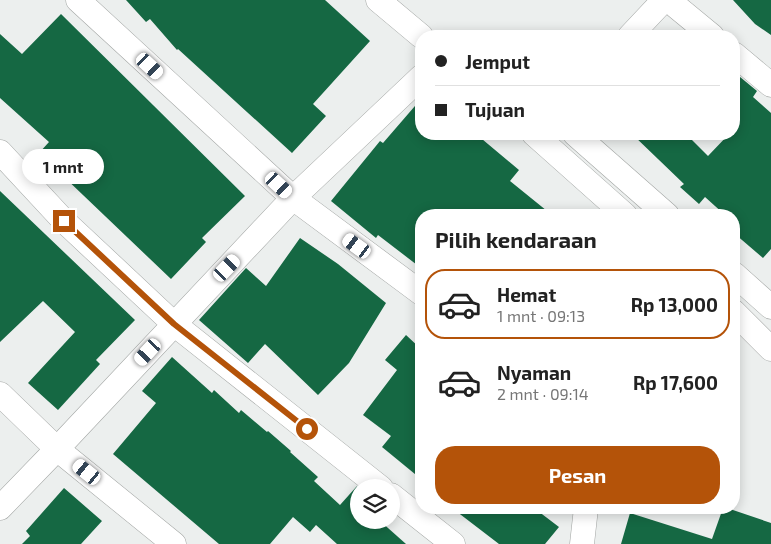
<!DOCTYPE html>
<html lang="id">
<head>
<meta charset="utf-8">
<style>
	:root { --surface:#fff; --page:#f6f6f6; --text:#222; --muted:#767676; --line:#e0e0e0; --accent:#b45309 }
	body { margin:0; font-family:"Exo 2",sans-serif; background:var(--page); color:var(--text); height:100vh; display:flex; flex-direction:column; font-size:19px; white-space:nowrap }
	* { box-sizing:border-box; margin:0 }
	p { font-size:16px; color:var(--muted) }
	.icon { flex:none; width:28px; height:28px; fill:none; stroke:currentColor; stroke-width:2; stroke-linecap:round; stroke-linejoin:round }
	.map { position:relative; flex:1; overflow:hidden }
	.panel { position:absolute; left:415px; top:209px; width:325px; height:305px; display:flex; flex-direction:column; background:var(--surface); border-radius:20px; box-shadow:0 2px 12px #0003 }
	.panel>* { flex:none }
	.guide { position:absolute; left:415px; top:30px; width:325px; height:110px; border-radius:20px; box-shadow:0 2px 12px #0003; display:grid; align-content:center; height:110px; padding:0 20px; background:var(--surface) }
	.buttons { position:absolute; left:350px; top:479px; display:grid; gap:10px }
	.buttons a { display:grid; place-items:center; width:50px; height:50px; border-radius:50%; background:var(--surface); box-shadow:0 2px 12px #0003; font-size:25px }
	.end { position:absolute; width:22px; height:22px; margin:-11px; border:6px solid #b45309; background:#fff; box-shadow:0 0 0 2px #fff }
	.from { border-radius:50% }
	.bubble { position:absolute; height:35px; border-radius:18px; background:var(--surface); box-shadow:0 2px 12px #0003; font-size:16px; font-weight:700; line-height:35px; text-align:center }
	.car { position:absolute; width:15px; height:30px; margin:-15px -8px; border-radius:6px; box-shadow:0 0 4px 1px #0007; background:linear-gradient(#fff 24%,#345 0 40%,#fff 0 76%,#345 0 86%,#fff 0) }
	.guide b { display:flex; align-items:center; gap:18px; height:48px; font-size:19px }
	.guide b+b { border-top:1px solid var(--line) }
	.guide i { width:12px; height:12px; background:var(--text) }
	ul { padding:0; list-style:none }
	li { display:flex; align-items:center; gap:15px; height:70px; margin:0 10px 8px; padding:0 10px; border:2px solid transparent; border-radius:20px }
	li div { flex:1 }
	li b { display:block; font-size:19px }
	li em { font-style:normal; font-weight:700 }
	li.current { border-color:var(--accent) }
	li>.icon { width:45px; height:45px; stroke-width:1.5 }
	h2 { padding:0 20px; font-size:22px; line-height:60px }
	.button { display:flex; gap:10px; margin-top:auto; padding:10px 20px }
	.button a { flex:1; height:58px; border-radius:20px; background:var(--accent); color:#fff; font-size:20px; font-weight:700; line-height:58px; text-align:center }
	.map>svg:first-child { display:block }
	.building { fill:#156843 }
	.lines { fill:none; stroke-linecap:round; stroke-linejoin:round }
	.street-casing { stroke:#a2a5a3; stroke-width:25 }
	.street { stroke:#fff; stroke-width:24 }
	.route { stroke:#b45309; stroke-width:6 }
</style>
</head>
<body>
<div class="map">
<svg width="771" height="544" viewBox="0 0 771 544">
	<rect width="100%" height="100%" fill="#ecefee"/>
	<!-- building -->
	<path class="building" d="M126,0h199l45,41 -57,63 13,12 -34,37 -114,-104 -1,1 -27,-31 -4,3z
		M733,0h38v35l-16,-11z
		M61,14l184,182 -43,42 4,4 -35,37 -132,-126 10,-11 -49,-44v-64l22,20z
		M734,72l23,19 -4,6 18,16v136l-8,9 -28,-24 5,-5 -6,-6v-8h-9l-20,-18 -6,7 -19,-17 4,-3 -52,-50h54l22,22 21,-22h5z
		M421,99v35h55l43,36 -9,11 42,34h-131v53l-43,-33 -2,3 -45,-37 49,-60 3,2z
		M0,191l135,129 -39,40 4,4 -42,46 -30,-27 47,-51 -32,-31 -43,41z
		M300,238l38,26 48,39 -37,60 -31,32 -53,-51 -17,19 -49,-43 47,-52 20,18z
		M406,335l15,14v130l-39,-32 9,-11 -28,-21 34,-45 -12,-10z
		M172,357l40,36 2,-3 25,23 2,-3 26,22 1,-1 23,20 -1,1 28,25 -4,4 26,24 17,-19 2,2v32h20l27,24h-69l-21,-19 -6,7 -17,-15 -23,27h-51l-106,-90 43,-51 -14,-12z
		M64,488l38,33 -21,23h-59l8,-8 -4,-5z
		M452,508h82l25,19 -14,17h-46z
		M723,508h4l44,15v21h-150l9,-31 82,26z"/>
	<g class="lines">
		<defs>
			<path id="street" d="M78,0l215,198 128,95
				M378,0l43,36
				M630,36l31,-33 4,-1 7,1 40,33
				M734,54l37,31
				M534,134l91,81
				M575,134l92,81
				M0,152l64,69 110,103 207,164
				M734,274l37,33
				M734,312l37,37
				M0,394l57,55 117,95
				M391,495l62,49
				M0,508l57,-59 236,-251 128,-121
				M582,544l4,-36"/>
		</defs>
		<!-- street casing -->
		<use href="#street" class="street-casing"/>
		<!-- street -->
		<use href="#street" class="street"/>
	</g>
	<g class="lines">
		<!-- route -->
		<path class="route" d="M64,221l110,103 133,105"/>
	</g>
</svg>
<div class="buttons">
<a><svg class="icon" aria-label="layers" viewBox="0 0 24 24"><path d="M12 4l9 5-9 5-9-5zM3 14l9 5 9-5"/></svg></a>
</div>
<i class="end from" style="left:307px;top:429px"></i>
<i class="end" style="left:64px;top:221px"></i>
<div class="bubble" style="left:22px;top:149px;width:82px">1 mnt</div>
<i class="car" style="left:150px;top:66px;rotate:133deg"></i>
<i class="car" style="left:279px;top:185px;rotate:133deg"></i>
<i class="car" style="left:357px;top:246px;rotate:306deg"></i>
<i class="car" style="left:227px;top:268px;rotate:44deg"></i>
<i class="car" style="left:148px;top:352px;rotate:223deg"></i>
<i class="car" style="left:87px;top:472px;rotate:309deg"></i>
<div class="guide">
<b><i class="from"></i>Jemput</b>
<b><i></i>Tujuan</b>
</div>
<section class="panel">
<h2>Pilih kendaraan</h2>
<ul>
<li class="current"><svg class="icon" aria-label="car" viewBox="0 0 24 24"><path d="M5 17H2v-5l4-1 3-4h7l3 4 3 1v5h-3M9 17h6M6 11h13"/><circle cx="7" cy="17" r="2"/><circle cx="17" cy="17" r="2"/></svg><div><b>Hemat</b><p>1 mnt · 09:13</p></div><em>Rp 13,000</em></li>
<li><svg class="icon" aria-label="car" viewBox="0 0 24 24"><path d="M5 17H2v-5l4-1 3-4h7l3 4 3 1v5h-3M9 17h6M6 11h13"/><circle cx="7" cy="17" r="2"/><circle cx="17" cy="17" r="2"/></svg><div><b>Nyaman</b><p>2 mnt · 09:14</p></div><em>Rp 17,600</em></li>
</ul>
<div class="button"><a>Pesan</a></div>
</section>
</div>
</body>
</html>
